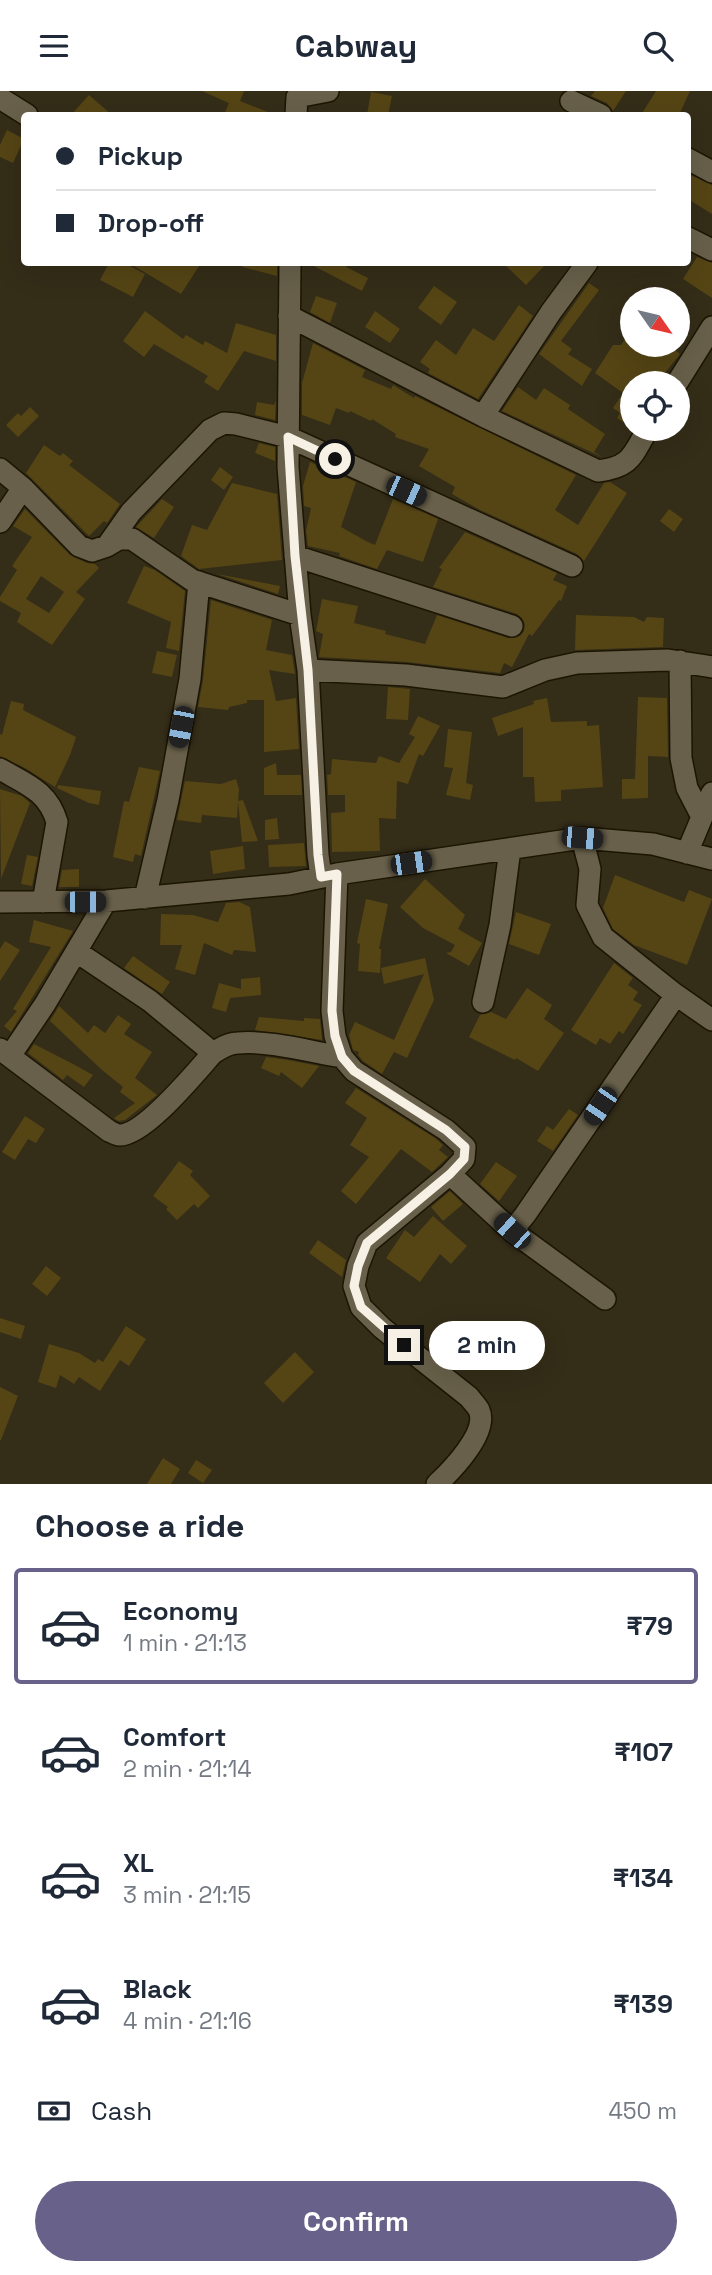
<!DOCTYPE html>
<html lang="en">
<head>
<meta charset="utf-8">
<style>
	:root { --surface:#fff; --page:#f2f2f3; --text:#1f2937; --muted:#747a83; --line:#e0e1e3; --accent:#68628b }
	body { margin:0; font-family:"Space Grotesk",sans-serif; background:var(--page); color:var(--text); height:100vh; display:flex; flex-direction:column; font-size:26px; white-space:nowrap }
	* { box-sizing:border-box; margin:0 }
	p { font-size:23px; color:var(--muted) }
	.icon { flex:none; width:38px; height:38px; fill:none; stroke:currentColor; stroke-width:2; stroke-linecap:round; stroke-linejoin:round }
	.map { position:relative; height:1393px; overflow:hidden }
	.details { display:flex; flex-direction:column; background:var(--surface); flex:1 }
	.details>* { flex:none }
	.top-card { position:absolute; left:21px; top:21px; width:670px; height:154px; border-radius:7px; box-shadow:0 7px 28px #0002; display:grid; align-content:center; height:154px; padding:0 35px; background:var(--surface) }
	.needle { width:46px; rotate:124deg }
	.tools { position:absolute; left:620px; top:196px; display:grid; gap:14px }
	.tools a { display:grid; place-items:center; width:70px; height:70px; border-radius:50%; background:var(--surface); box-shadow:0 7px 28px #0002; font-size:35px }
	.end { position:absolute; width:32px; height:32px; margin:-16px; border:9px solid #f6f1e4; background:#111; box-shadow:0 0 0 4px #111 }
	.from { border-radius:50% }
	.bubble { position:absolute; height:49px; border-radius:24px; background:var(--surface); box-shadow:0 7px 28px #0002; font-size:23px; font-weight:700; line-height:49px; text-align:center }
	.car { position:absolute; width:21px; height:42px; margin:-21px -10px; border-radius:9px; box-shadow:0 0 5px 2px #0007; background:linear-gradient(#222 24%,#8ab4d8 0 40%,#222 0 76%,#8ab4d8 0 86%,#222 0) }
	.top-card b { display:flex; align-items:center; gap:24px; height:66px; font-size:26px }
	.top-card b+b { border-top:2px solid var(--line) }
	.top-card i { width:18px; height:18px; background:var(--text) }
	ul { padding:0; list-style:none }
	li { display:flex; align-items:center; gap:21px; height:116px; margin:0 14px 10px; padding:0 21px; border:4px solid transparent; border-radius:7px }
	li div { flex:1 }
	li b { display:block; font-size:26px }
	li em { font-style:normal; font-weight:700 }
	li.selected { border-color:var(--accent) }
	li>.icon { width:63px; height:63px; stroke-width:1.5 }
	h2 { padding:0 35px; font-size:32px; line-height:84px }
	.pay { display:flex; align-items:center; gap:18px; height:77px; padding:0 35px; font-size:26px }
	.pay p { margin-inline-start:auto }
	.button { display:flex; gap:14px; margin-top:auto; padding:14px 35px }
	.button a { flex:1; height:80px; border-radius:42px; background:var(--accent); color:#fff; font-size:28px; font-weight:700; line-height:80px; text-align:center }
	header { display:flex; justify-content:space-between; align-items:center; height:91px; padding:0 35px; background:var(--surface); font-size:32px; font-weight:700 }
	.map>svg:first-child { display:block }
	.building { fill:#554515; fill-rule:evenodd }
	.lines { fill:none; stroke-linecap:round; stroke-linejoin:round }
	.minor-casing { stroke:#1c1502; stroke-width:24 }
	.minor { stroke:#68604a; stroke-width:21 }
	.route { stroke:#f6f1e4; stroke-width:9 }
</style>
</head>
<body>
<header><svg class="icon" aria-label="menu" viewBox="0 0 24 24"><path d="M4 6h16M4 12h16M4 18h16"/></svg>Cabway<svg class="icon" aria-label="search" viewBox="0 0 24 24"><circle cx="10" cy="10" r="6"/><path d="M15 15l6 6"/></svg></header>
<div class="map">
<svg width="712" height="1393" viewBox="0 0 712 1393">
	<rect width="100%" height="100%" fill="#342d18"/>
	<!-- building -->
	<path class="building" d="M202,0h42l-4,10 35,14h-51l5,-12z
		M595,0h31l-13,20 -6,-8 -16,-7z
		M656,0h34l-11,24h-38z
		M371,1l21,4 -4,19h-21z
		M89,4l23,20h-41z
		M7,39l17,9 -11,24 -13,-6v-12z
		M688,83l24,11v29l-24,-15z
		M697,166l15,6v35l-29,-19z
		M109,172h15l21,11 -12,23 -33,-17z
		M129,172h72l-20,31z
		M242,172h35v13l-35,-9z
		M308,172h41l-3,4 22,11 -6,13z
		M503,172h44l-21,22z
		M589,192l10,7 -38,51 11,8 -4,5 24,15 -10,17 -43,-32z
		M434,195l23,16 -16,23 -23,-17z
		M316,205l21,7 -7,20 -20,-11z
		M519,214l14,11 -55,83 -50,-26 2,-4 -10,-7 16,-22 20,15 17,-27 21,13z
		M145,220l38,28 3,-4 17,10 2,-4 22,12 9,-30 40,12v26l-32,-10 -26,40 -14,-9 4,-6 -54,-32 -10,13 -21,-16z
		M375,220l25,18 -10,14 -25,-16z
		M632,238v16h37l11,9 -23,29h-25v45l-15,-10 3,-5 -7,-5 10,-15 -28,-20 18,-28h8z
		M313,252l52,27 -3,7 29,12 2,-4 21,13 1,-2 161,79 -21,35 23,15 26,-42 6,-1 17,11 -43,68 -7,-7 -97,-44 -28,-16 3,-7 -36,-21 10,-17 -34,-12 1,-3 -24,-15 -1,2 -21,-10 -1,2 -13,-5 -6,17 -28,-10v-32z
		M518,296l18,13 8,-12 26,17 -2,4 37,25 -11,18 8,5 -100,-46z
		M276,310l-1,19 -20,-5 2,-13 17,3z
		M30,316l9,9 -21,21 -12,-12 12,-12 3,3z
		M259,352l16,4v14l-20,-8z
		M44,354l16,11 3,-3 10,8 -4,4 51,39 -13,19 -3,-2 -15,15 -63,-63z
		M310,371l46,20 -15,45 25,14 9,4 18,-46 45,20 -15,43 -36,-12 -10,19 -38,-13 1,-3 -32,-7 -2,-15 5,-23 -7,-2 -1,-20z
		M220,376l13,10 -9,13 -13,-10z
		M232,392l45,11 5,66 -83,9 -18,-13 11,-31 15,5z
		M162,408l12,8 -20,31 -18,-11z
		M25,418l45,46 17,8 8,1 4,4 -23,24 9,7 -33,46 -35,-23 4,-9 -21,-12v-4l17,-27 -5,-4 20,-29 -19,-11zM41,485l23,16 -15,21 -23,-14z
		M669,418l14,10 -9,13 -14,-11z
		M465,441l92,41 -4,7 14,6 -6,15 -2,-1 -27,36 -3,-2 -17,33 -8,-4 -4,10 -93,-11 -88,-5 4,-23 -7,-3 6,-32 36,7 -4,17 32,8 -1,3 40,10 12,-29 71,23 12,-2 4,-5 1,-7 -3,-6 -5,-4 -84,-27 9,-18 -3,-1z
		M144,475l11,4 30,21 -6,60 -13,-3 5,-26 -44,-19z
		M217,483l63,12 -2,8z
		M211,509l61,20 -6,30 26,5 3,19 -26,-4 7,31 20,-3 3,51 -35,3v-52h-17v3l-18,4 -1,3 -30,-3 5,-27z
		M576,524l58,2 10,5 3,-5 17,1 -1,29 -88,3z
		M157,560l20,4 -5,22 -20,-4z
		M388,596l22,2 -2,31 -22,-1z
		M638,606l29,1 1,59 -20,-1v42l-26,1v-20h13z
		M547,607l4,24 36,-1v5l12,-1 4,62 -42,3v11l-26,1 -1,-25h-11v-50l-25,9 -6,-18 42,-14 -1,-3z
		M11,610l13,3 -1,6 53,27 -6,18 -15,32 -30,-19 -25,-12v-22l2,1z
		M418,625l22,10 -17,30 -4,-2 -11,30 -11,-3 -1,38 -17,-1 1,33 -48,1 -1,-39 14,-1v-17h-17l-1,-20 4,-1 1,-15 44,4 3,-7 20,7 16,-26 -6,-3z
		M448,638l24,3 -6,51 7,2 -3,15 -24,-5 7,-27 -9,-1z
		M276,672l1,12h24l1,20h-38v-27z
		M139,676l21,4 -19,85 -6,-2 -2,8 -20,-5 11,-56 5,1z
		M236,688l3,10 -2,29 -35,-3 -1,8 -24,-3 8,-39 36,3z
		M58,694l43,6 -2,14 -10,-2 -32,-15z
		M0,698l22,7 8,7 -29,76z
		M243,709l15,41 -16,1 -4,-41z
		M277,727l2,21 -14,1v-20z
		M304,752l2,23 -37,1 -1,-22z
		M243,755l2,23 -32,5 -3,-23z
		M27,764l11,2 -6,29 -11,-2z
		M79,778v18h-20l3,-17z
		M615,784l69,27 5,-12 23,9 -25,66 -53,-20 -21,-16 -10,-21z
		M425,788l40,36 -7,14 24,14 -13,23 -23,-13 5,-1 4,-7 -32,-17 -23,-21z
		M366,808l22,5 -9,45h2l-1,24 -22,-2 2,-27 -3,-1z
		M239,811l11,5 6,45 -22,-2 -2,5 -28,-12 -9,32 -20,-6 7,-24h-22l1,-31 32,1 25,7 8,-19z
		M516,821l35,12 -12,31 -30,-11z
		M34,829l39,11 -62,101 -7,-6 13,-15 -4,-2 38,-62 -22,-5z
		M5,850l15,9 -20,31v-32z
		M133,865l37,26 -8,12 -38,-26z
		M425,867l9,42 -27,58 -13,-6 -12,22 -19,-13 -5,-6 1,-3 -6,-2 -4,-15 6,-13 39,18 30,-66 -40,10 -3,-16z
		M614,872l19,15 -5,7 10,7 -5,8 9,5 -19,29 -4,-3 -9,13 -10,-6 -4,7 -25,-15z
		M260,886l1,18 -31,3 -4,14 -14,-4 7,-25 22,6v-10z
		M527,897l25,17 -8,14 20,14 -26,38 -22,-13 -1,2 -46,-23 11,-22 11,-3 15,7z
		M59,915l29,27 6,-8 11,8 13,-18 13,9 -7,10 28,18 -17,26 22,17 -32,25 -6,1 -4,-2 -1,-1 21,-15 -15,-11 3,-5 -21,-17 -52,-49z
		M259,926l45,4v-3l16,1 2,21 -67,-10z
		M34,953l39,20 20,11 -9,12 -17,-12 -4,5 -35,-27z
		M266,966l22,3 31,6 -17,22 -21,-16 -2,4 -18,-8z
		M356,997l79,50 8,7 -4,5 9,7 -16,15 -31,-23 -45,55 -15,-13 28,-34 -19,-12 17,-27 -22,-15z
		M569,1018l9,6 -25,36 -16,-10 10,-15 6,4z
		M25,1025l20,13 -9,14 -8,-4 -13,21 -13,-8z
		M179,1070l14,10 -3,4 20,21 -12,12 -4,-4 -17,16 -11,-11 2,-2 -15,-11z
		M496,1071l21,14 -18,25 -19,-17z
		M450,1100l13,13 -20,17 -12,-14z
		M433,1125l34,30 -16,18 -11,-10 -20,28 -34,-24 19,-28 9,7z
		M318,1149l28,20 -4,17 -33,-24z
		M46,1175l15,12 -14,18 -15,-12z
		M0,1227l25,8 -4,13 -21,-7z
		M126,1235l20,13 -17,27 -9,-6 -20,31 -21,-14 -5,7 -14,-9 -4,13 -18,-6 11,-38 30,9 16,10 3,-4 5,3z
		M295,1261l19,20 -31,31 -19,-20z
		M0,1296l18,9 -17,44h-1z
		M163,1367l17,11 -9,15h-24z
		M196,1369l16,10 -9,13 -15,-10z"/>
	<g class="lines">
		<defs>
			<path id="minor" d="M0,7l27,17
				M571,10l30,14
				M296,24l1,-18 31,-6
				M688,68l24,13
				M688,147l24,12
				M290,172l-2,204 12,148 8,55 10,185 3,22
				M289,225l194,100 115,55c34,-4 34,-16 50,-42
				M677,292l35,-56
				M483,325l68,-104 36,-49
				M0,378l23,19 56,58 13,5 15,-5 12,-7h13l60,41 108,35
				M0,431l23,-34
				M107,455l24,-34 54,-56 25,-26 14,-7 12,1 52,13 284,129
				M295,465l217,70
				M680,570l1,97 6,30 15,29
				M308,579l98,5 97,12 42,-17 32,-7 91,-3 44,7
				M0,678c26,15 48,22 57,53l-14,80
				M582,747l8,31 -3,36 16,32 69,55 40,28
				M687,762l25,-60
				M337,783l-5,137 3,25 7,21 12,14 92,59 19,17 -1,12 -14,15 -83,69 -9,23 -4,20 7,21 21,21 87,69c3,4 8,9 10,13 10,22 -27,60 -42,74
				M145,807l23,-98 22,-121 9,-97
				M0,811l106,-1 183,-17 48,-10 245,-36 71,6 59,15
				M77,861l73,49 63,52
				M483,911l17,-77 10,-76
				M0,958l109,82c3,1 7,4 10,4 25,1 77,-63 94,-82 8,-5 16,-10 25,-10 30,-3 74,9 104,14
				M10,965l35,-52 61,-103
				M450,1083l62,57 93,68
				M512,1140l13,-16 151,-220"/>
		</defs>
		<!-- minor casing -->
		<use href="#minor" class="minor-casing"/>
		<!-- minor -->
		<use href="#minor" class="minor"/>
	</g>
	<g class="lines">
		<!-- route -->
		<path class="route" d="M335,368l-47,-22 7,119 13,114 10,185 3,22 16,-3 -5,137 3,25 7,21 12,14 92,59 19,17 -1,12 -14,15 -83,69 -9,23 -4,20 7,21 43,38"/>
	</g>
</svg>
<div class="tools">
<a><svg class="needle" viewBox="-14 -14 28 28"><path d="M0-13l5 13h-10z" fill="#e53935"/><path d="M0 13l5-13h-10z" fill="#747a83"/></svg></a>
<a><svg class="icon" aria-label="locate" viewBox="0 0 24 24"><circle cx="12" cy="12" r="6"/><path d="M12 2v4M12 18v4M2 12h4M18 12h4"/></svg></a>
</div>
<i class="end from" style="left:335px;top:368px"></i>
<i class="end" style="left:404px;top:1254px"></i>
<div class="bubble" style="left:429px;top:1230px;width:116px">2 min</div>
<i class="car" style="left:406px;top:400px;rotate:114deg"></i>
<i class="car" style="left:181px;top:636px;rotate:191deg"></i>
<i class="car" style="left:582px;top:747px;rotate:95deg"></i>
<i class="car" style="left:411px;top:772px;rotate:82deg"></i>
<i class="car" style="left:85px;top:811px;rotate:90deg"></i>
<i class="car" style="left:600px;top:1015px;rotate:214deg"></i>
<i class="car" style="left:512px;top:1140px;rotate:312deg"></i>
<div class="top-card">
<b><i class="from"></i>Pickup</b>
<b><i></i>Drop-off</b>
</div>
</div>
<section class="details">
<h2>Choose a ride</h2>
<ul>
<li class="selected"><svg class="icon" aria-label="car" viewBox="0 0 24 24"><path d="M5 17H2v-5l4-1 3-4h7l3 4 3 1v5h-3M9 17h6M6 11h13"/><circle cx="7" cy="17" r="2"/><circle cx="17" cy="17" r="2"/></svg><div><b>Economy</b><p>1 min · 21:13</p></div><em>₹79</em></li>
<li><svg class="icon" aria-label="car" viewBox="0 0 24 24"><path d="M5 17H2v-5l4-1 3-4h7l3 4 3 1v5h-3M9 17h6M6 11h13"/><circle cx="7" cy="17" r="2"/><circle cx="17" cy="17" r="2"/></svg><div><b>Comfort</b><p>2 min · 21:14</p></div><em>₹107</em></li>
<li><svg class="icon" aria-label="car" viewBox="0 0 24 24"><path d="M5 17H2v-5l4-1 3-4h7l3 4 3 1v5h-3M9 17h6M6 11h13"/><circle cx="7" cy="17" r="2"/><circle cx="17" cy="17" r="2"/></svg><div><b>XL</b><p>3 min · 21:15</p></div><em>₹134</em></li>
<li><svg class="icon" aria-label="car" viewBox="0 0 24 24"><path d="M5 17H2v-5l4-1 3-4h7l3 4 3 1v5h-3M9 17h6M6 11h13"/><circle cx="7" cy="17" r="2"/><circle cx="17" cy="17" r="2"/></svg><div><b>Black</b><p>4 min · 21:16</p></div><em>₹139</em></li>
</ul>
<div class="pay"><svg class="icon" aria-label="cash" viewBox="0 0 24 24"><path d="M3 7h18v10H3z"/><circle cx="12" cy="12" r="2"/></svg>Cash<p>450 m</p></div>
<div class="button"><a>Confirm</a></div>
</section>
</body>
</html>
